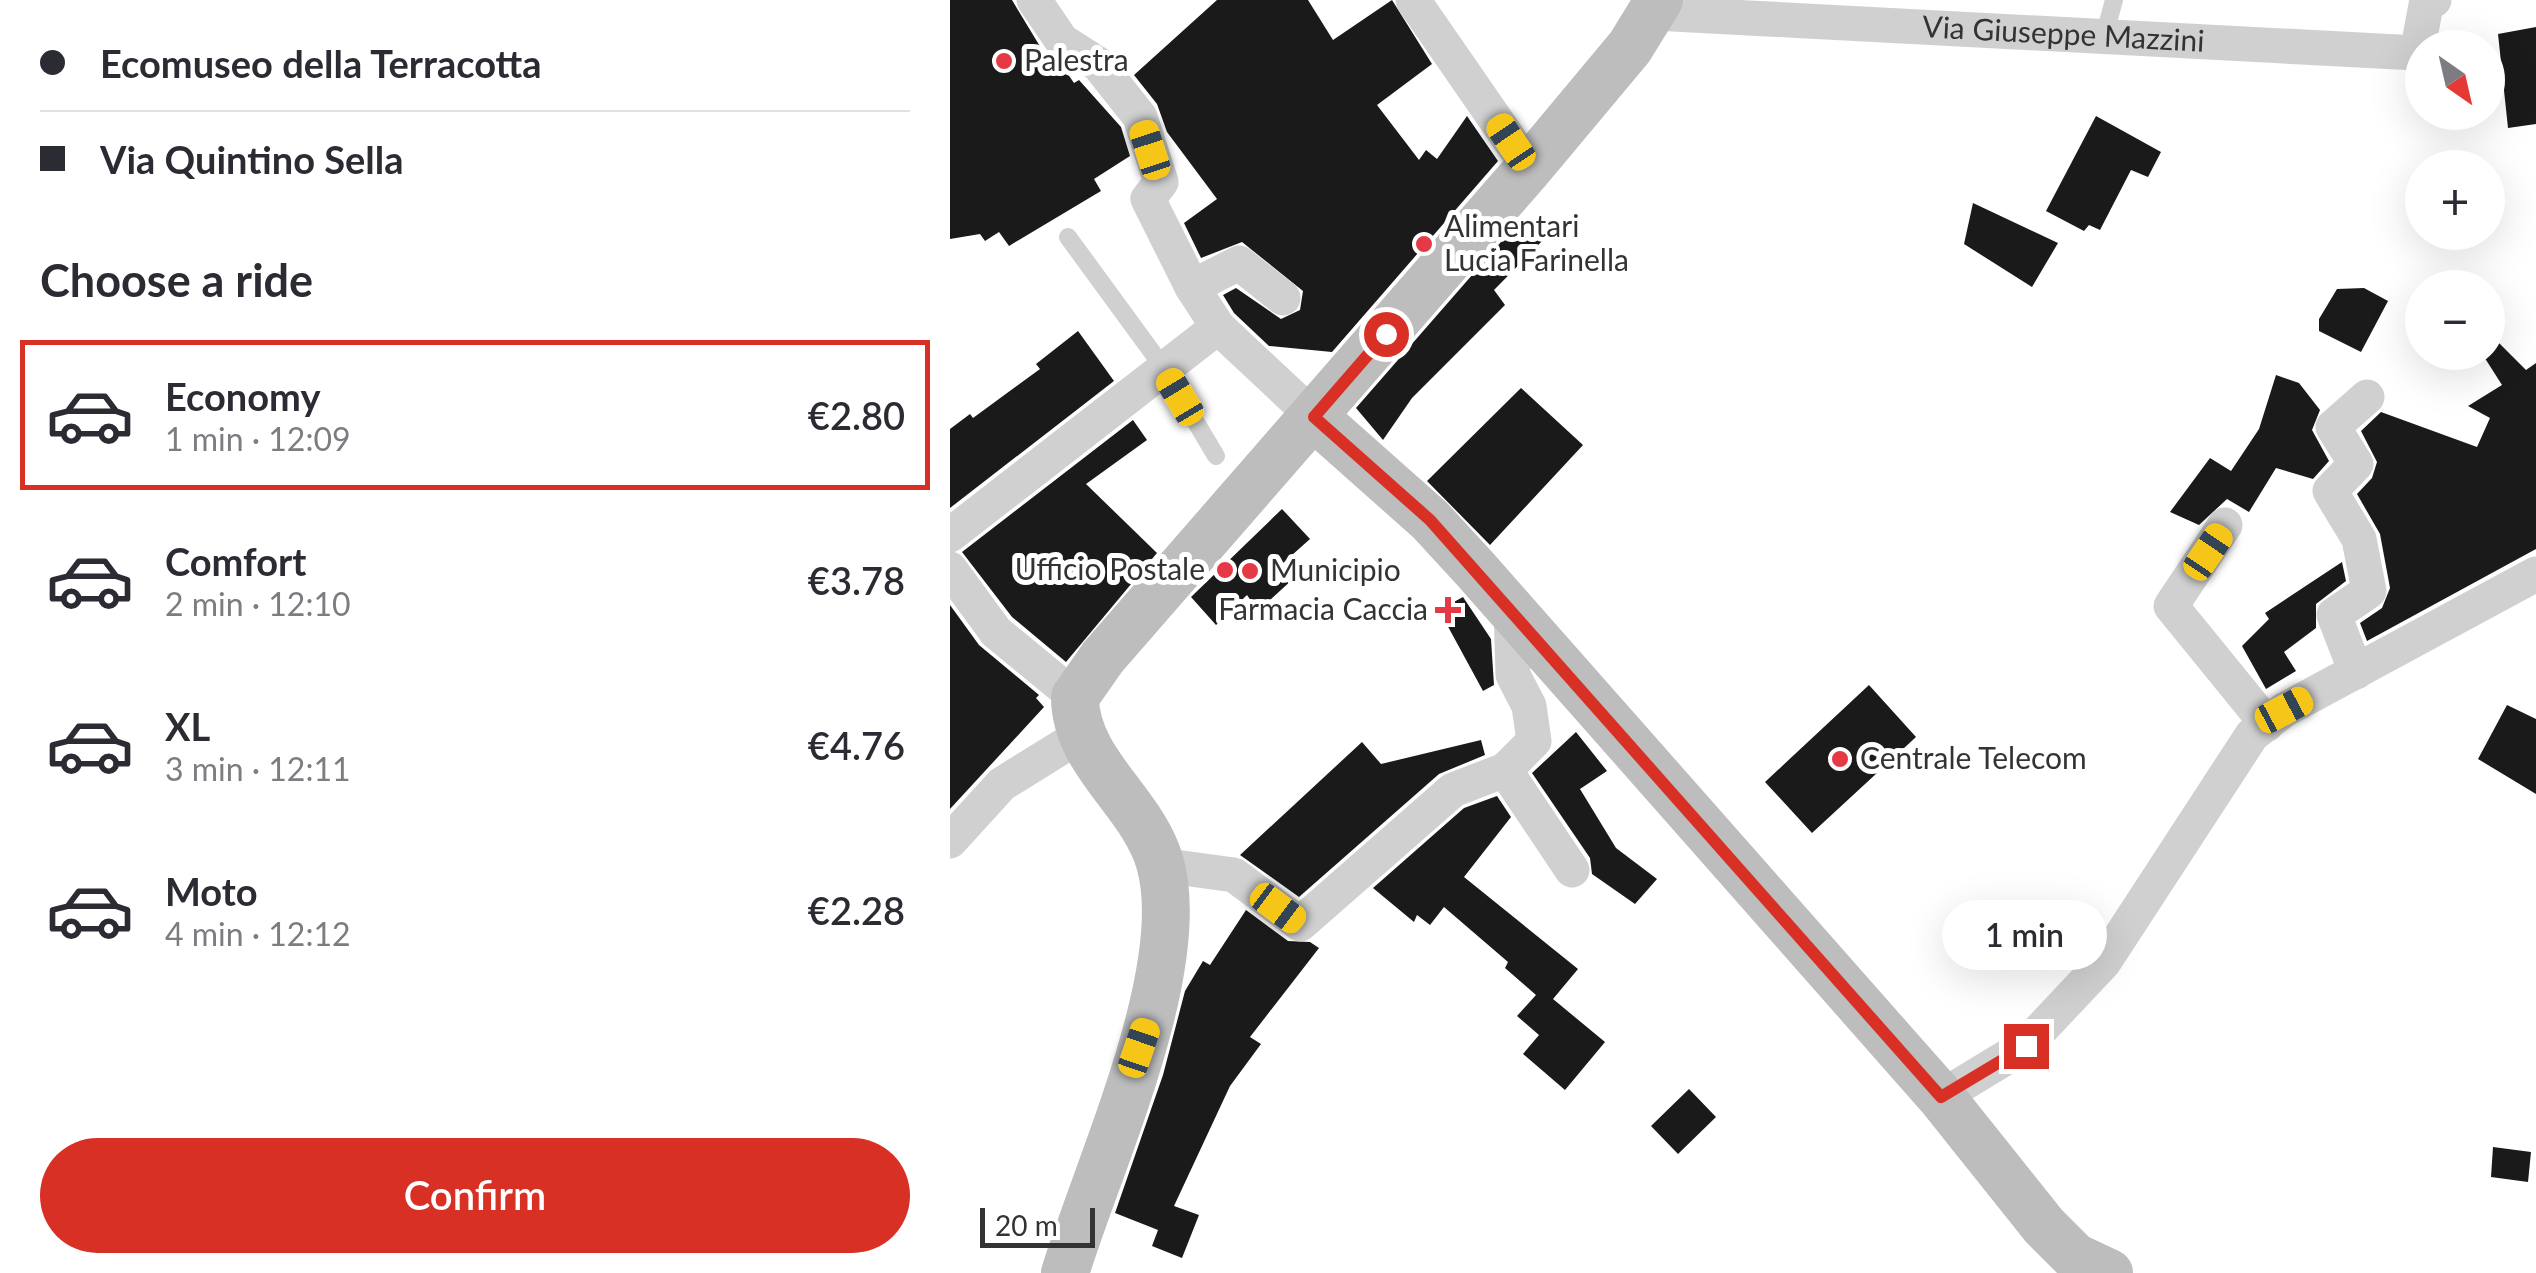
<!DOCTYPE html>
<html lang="en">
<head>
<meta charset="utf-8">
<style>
	:root { --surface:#fff; --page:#f2f2f3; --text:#2b2b33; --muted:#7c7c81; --line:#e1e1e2; --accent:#d93025 }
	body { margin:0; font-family:Lato,sans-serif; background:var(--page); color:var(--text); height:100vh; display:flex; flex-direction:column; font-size:38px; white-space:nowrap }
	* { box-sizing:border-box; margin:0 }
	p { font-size:32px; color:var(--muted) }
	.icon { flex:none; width:55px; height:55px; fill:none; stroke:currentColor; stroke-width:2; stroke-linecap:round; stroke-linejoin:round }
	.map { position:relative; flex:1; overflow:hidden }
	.details { display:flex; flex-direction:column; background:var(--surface); width:950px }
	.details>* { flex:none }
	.top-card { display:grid; align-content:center; height:220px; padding:0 40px; background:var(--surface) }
	.needle { width:65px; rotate:146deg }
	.tools { position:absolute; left:1455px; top:30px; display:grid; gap:20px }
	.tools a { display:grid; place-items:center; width:100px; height:100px; border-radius:50%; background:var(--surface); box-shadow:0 10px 40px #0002; font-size:50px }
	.scale { position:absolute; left:30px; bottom:25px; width:115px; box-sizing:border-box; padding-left:10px; border:5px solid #333; border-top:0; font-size:28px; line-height:35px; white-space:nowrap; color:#333; -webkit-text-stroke:8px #fff; paint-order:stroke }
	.end { position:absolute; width:45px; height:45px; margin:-22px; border:12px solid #d93025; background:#fff; box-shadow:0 0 0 5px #fff }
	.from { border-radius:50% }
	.bubble { position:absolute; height:70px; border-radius:35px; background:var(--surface); box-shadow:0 10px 40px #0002; font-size:32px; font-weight:600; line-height:70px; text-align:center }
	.car { position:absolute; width:30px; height:60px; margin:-30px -15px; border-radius:12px; box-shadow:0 0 8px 2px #0007; background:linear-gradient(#f5c518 24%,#345 0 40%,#f5c518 0 76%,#345 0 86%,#f5c518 0) }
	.top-card b { display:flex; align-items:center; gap:35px; height:95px; font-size:38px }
	.top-card b+b { border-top:2px solid var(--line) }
	.top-card i { width:25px; height:25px; background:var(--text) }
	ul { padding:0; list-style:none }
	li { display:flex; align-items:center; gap:30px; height:150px; margin:0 20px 15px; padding:0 20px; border:5px solid transparent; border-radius:0px }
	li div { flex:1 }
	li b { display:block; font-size:38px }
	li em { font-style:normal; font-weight:600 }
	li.active { border-color:var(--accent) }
	li>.icon { width:90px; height:90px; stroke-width:1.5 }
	h2 { padding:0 40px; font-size:45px; line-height:120px }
	.button { display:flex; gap:20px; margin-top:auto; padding:20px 40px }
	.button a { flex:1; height:115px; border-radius:60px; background:var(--accent); color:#fff; font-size:40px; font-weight:600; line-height:115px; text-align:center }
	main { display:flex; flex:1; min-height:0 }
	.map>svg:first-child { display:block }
	.building { fill:#1a1a1a }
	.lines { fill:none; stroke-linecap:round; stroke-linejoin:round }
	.lane { stroke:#d0d0d0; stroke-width:18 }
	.street { stroke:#d0d0d0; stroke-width:35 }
	.secondary { stroke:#bdbdbd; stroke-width:48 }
	.route { stroke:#d93025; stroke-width:12 }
	.poi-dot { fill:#e63946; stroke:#fff; stroke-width:4 }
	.labels { text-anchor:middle; stroke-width:10; stroke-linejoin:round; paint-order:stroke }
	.street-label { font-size:30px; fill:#333; stroke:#fff }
	.poi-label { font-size:30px; fill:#333; stroke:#fff; text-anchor:start }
</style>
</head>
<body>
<main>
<section class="details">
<div class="top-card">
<b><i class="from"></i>Ecomuseo della Terracotta</b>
<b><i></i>Via Quintino Sella</b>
</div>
<h2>Choose a ride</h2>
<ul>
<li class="active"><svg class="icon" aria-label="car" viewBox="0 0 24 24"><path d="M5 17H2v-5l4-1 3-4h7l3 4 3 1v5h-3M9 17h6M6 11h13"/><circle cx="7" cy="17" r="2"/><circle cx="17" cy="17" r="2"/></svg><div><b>Economy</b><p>1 min · 12:09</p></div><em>€2.80</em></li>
<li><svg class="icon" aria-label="car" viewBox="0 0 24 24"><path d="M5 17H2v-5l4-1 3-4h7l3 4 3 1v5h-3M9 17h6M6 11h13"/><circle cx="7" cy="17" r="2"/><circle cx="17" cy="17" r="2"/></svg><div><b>Comfort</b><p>2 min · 12:10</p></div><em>€3.78</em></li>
<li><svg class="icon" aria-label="car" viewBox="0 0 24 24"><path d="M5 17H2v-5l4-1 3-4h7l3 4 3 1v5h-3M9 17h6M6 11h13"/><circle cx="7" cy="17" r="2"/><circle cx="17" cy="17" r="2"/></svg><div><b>XL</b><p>3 min · 12:11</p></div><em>€4.76</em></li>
<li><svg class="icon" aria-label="car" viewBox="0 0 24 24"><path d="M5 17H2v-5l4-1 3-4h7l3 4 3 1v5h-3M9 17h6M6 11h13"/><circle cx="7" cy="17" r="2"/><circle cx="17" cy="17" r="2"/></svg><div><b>Moto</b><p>4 min · 12:12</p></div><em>€2.28</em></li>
</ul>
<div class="button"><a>Confirm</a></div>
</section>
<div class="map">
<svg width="1586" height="1273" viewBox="0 0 1586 1273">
	<rect width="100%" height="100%" fill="#fff"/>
	<!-- building -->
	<path class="building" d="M0,0h62l32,53 19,14 11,16 5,-3 42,47 9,29 -36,23 7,12 -92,55 -10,-14 -14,9 -5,-7 -30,5z
		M267,0h91l25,40 59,-40 40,64 -55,41 42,55 7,-10 11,9 30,-43 31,45 -166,191 -63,-6 -35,-33 -11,-18 13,-7 45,31 19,-9 3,-19 -61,-49 -41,16 -17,-35 33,-24 -50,-67 -10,-28 -23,-29z
		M1586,27v97l-28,4 -10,-94z
		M1146,116l65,36 -13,25 -17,-7 -31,60 -11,-5 -5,6 -38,-20z
		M1023,203l85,40 -26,44 -68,-43z
		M571,219l26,17 -53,54 11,15 -93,93 -29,42 -27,-32z
		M1414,288l24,13 -27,51 -42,-21v-12l18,-30z
		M128,331l36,50 -164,127v-79l20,-15 3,4 67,-49 -4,-5z
		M1538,332l38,38 10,-7v186l-169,92 -7,-18 22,-15 8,-20 -10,-54 -23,-40 15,-16 5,-16 -16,-31 20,-19 96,35 13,-29 -22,-12 34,-21 -21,-33h7z
		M1326,375l23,8 21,27 -8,20 17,31 -16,18 -37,-11 -27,44 -22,-13 -28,26 -29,-13 40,-54 21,13 28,-42z
		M571,388l62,57 -93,100 -63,-64z
		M183,420l14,20 -61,44 71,69 -91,109 -54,-45 -50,-65z
		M332,509l28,30 -28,25 11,15 -35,32 -11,-16 -31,30 -25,-28z
		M1392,562l4,19 -30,23v24l-32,24 12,19 -30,18 -24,-43 27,-27 -4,-6z
		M513,597l28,42 3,46 -11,6 -44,-81z
		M0,605l29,40 60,50 -3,3 8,9 -94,102z
		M919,685l47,52 -104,96 -47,-51z
		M1557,705l29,14v75l-58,-35z
		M626,732l31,39 -27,18 36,59 41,31 -22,25 -43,-30 -2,-16 -58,-85z
		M531,740l4,15 -46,19 -140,123 -59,-42 122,-113 19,22z
		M547,796l14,21 -47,60 114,92 -25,30 52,43 -40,48 -42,-36 16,-19 -22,-19 19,-21 -31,-27 3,-6 -64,-55 -14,18 -13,-10 -3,7 -41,-34 91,-80z
		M296,910l42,31 22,1 9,6 -69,89 11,7 -31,42 -56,120 25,9 -17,43 -30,-12 6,-16 -43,-17 48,-138 22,-84 18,-30 7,4z
		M739,1089l27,28 -38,37 -27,-28z
		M1543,1147l38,5 -3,30 -37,-5z"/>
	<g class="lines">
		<!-- lane -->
		<path class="lane" d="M1154,37l10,-37
			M118,237l95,130 53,89"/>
		<!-- street -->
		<g class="street">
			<path d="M84,0l28,41 36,23 42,53 21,65 -13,17 44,88 26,40 96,90"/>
			<path d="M463,0l116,168"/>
			<path id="s1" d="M704,13l763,40 9,-48 8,-5"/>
			<path d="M242,287l47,-24 44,35"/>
			<path d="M1275,525l-54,81 96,118"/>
			<path d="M0,535l268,-208"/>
			<path d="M0,569l46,63 79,65"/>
			<path d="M1406,672l-22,-57 35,-24 -10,-52 -29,-48 26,-27 -23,-37 34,-30"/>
			<path d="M555,770l67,100"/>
			<path d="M0,841l52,-57 79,-49"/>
			<path d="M211,865l73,10 66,49 153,-134 52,-20 29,-29 -5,-35 -16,-31 -2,-65"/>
			<path d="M991,1097l84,-51 79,-84 148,-227 32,-25 252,-136"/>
		</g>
		<!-- secondary -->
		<path class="secondary" d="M364,417l116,103 46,50 465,527 103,129 31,31 34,16
			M115,1273c33,-108 125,-303 95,-410 -17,-61 -85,-100 -85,-166l28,-40 426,-489 101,-121 29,-47"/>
	</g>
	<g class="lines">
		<!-- route -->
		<path class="route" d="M436,334l-72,83 116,103 511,577 85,-51"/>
	</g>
	<!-- markers -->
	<g class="poi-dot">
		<circle cx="54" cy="61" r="10"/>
		<circle cx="474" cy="244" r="10"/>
		<circle cx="275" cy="570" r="10"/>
		<circle cx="300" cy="571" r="10"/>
		<path d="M493 595h10v10h10v10h-10v10h-10v-10h-10v-10h10z"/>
		<circle cx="890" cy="759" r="10"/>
	</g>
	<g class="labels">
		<!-- street labels -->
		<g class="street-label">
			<text dy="10" stroke="none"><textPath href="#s1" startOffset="410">Via Giuseppe Mazzini</textPath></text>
		</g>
		<!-- poi labels -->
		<g class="poi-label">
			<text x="74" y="71">Palestra</text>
			<text x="494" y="237">Alimentari<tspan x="494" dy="34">Lucia Farinella</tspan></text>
			<text x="255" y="580" text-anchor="end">Ufficio Postale</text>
			<text x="320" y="581">Municipio</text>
			<text x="478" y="620" text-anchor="end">Farmacia Caccia</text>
			<text x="910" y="769">Centrale Telecom</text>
		</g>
	</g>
</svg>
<div class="tools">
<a><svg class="needle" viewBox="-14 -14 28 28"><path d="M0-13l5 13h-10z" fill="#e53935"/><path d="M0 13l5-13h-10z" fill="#7c7c81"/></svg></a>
<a>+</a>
<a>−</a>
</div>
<div class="scale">20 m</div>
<i class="end from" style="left:436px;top:334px"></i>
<i class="end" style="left:1076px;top:1046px"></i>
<div class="bubble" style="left:992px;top:900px;width:165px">1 min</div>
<i class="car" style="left:561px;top:142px;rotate:326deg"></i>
<i class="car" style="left:200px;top:150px;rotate:342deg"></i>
<i class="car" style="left:230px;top:397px;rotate:329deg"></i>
<i class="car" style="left:1258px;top:552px;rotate:34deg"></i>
<i class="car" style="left:1334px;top:710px;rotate:62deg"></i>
<i class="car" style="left:328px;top:908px;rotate:127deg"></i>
<i class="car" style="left:189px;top:1048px;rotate:19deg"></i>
</div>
</main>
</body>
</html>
